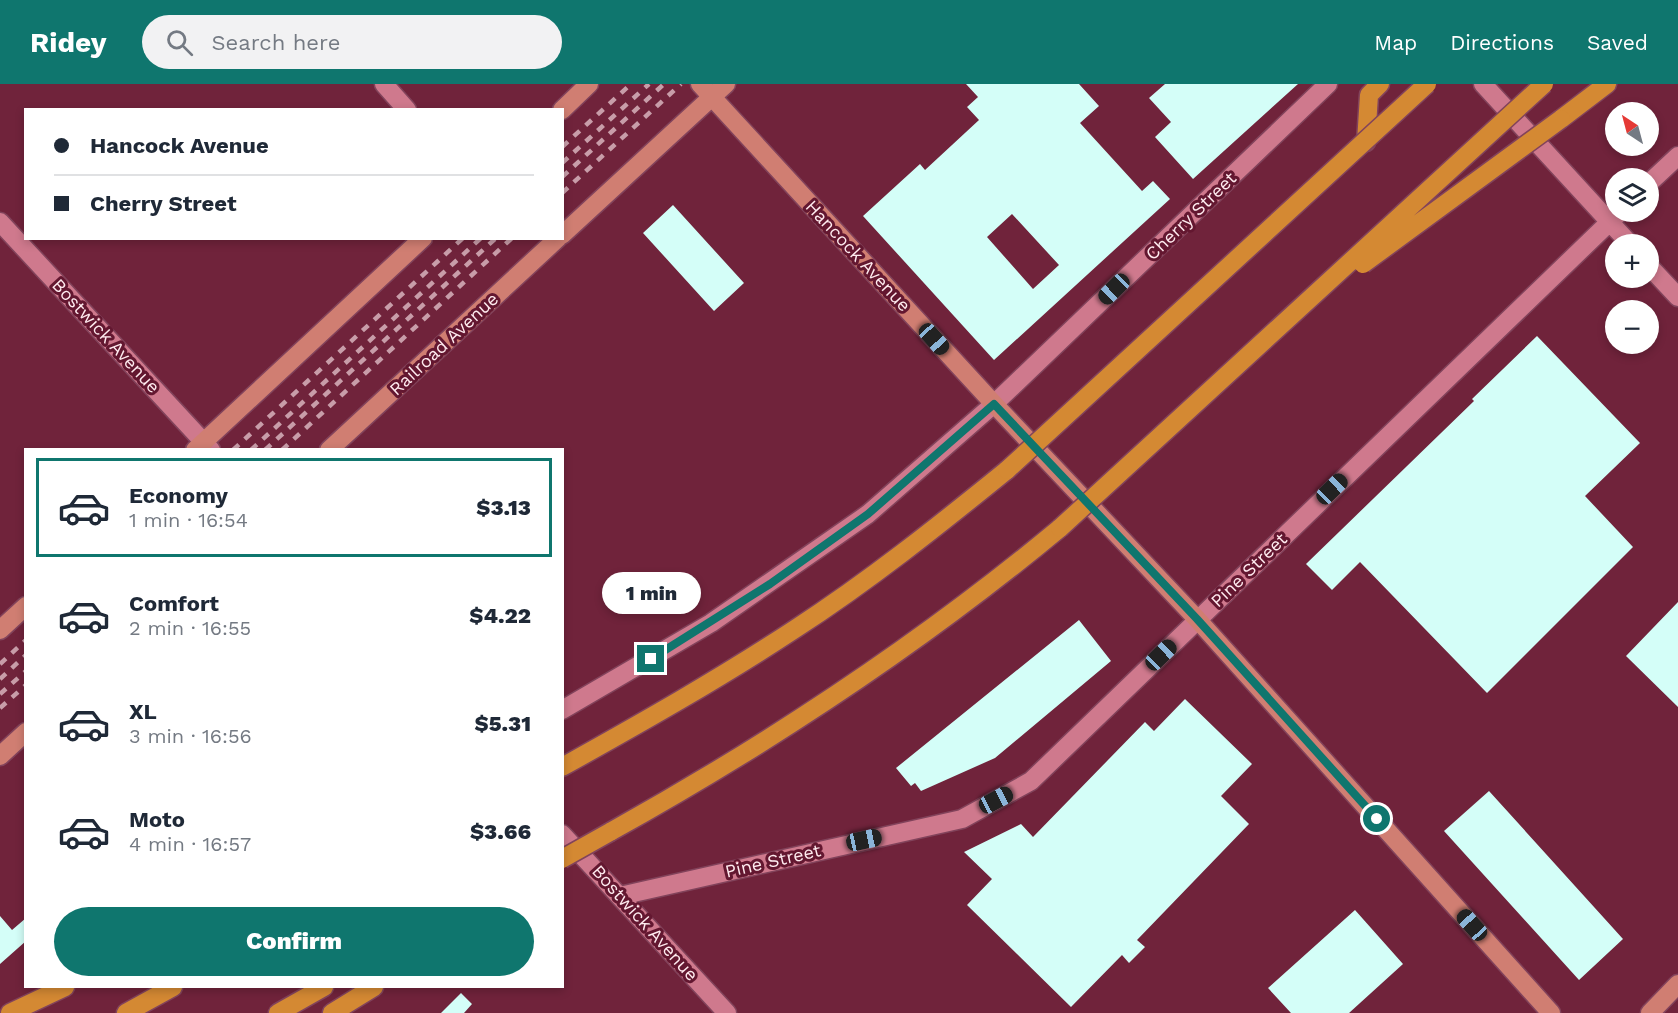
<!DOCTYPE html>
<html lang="en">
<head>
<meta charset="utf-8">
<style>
	:root { --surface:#fff; --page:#f2f2f3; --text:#1f2937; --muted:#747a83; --line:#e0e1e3; --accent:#0f766e }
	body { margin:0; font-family:"Work Sans",sans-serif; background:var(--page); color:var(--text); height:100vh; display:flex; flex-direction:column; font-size:22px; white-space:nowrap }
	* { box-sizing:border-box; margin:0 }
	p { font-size:20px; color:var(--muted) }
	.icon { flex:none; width:33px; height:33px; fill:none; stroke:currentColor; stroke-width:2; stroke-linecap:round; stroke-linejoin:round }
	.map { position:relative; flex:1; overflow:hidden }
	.sheet { position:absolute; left:24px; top:364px; width:540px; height:540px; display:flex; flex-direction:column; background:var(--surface); border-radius:0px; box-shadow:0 3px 9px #0003 }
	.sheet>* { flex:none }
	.guide { position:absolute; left:24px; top:24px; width:540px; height:132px; border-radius:0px; box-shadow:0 3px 9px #0003; display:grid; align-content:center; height:132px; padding:0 30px; background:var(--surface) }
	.needle { width:39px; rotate:324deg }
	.controls { position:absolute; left:1605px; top:18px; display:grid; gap:12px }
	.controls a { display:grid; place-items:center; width:54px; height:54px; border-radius:50%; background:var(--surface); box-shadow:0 3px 9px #0003; font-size:30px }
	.end { position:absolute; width:27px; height:27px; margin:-14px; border:8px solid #0f766e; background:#fff; box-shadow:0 0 0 3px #fff }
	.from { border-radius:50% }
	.bubble { position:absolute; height:42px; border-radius:21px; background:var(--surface); box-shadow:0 3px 9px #0003; font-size:20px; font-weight:800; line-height:42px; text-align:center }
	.car { position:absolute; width:18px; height:36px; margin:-18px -9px; border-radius:8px; box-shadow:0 0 4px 2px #0007; background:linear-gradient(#222 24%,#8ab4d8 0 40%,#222 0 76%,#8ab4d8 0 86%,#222 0) }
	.guide b { display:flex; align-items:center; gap:21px; height:57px; font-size:22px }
	.guide b+b { border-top:2px solid var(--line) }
	.guide i { width:15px; height:15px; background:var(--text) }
	ul { padding:10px 0 0; list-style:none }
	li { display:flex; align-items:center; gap:18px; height:99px; margin:0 12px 9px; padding:0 18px; border:3px solid transparent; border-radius:0px }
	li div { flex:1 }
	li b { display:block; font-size:22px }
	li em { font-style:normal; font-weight:800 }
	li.selected { border-color:var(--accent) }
	li>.icon { width:54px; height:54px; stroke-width:1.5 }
	.action { display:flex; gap:12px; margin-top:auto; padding:12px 30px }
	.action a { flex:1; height:69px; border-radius:36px; background:var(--accent); color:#fff; font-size:24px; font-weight:800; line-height:69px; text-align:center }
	header { display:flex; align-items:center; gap:36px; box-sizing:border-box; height:84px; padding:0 30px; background:var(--accent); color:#fff }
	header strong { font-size:28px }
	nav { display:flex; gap:33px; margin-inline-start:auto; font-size:21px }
	.search { width:420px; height:54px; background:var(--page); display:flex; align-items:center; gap:15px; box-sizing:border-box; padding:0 21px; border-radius:33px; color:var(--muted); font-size:22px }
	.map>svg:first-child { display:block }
	.building { fill:#d4fef8; fill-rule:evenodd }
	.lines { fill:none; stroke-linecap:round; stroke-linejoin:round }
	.street-casing { stroke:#82435b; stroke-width:21 }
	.secondary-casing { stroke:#82435b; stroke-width:21 }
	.highway-casing { stroke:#82435b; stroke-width:21 }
	.street { stroke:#cf798d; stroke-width:18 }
	.secondary { stroke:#d07e72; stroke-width:18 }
	.highway { stroke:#d48933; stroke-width:18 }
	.rail { stroke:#c89da9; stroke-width:4.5; stroke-dasharray:8 8; stroke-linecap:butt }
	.highway-bridge-casing { stroke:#82435b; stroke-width:21; stroke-linecap:butt }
	.highway-bridge { stroke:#d48933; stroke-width:18 }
	.route { stroke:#0f766e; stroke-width:8 }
	.labels { text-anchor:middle; stroke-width:6; stroke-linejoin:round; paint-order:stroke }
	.street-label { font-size:18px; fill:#ffebef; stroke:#631730 }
</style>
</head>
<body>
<header>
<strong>Ridey</strong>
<div class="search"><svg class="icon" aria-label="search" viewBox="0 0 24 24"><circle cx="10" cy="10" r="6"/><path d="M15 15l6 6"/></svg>Search here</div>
<nav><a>Map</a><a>Directions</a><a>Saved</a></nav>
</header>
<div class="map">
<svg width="1678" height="929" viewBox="0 0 1678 929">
	<rect width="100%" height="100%" fill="#70233b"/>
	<!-- building -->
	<path class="building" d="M966,0h113l20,22 -19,17 62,68 11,-10 17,18 -176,161 -131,-144 57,-52 5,6 54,-50 -12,-13 11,-10zM1012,130l47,51 -26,24 -46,-52z
		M1165,0h133l-105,95 -38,-42 16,-15 -22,-24z
		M673,121l71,78 -30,28 -71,-78z
		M1537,252l103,107 -55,53 48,51 -146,146 -127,-131 -28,28 -26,-26 168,-163 -2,-2z
		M1678,518v105l-52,-51z
		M1079,536l32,41 -116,97 -74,33 -6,-8 -4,3 -15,-18z
		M1185,615l67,65 -31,32 28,28 -112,116 8,7 -16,16 -7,-8 -51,52 -104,-102 25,-26 -28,-27 57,-28 12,13 112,-115 9,9z
		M1489,707l134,148 -44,41 -135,-149z
		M1355,826l48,54 -54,49h-58l-23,-25z
		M0,832l12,14 14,-12v23l-26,23z
		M461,909l11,11 -8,9h-23z"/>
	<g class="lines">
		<defs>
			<path id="street" d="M384,0l23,26
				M1483,0l147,160
				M1648,100l30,-28
				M0,138l211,228
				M1648,181l30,32
				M562,626l149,-87 157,-109 126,-110 334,-320
				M562,750l165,179
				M620,812l342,-77 69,-38 589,-569"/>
			<path id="secondary" d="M700,0l294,320 203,215 354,394
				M562,26l27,-26
				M562,151l164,-151
				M195,366l228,-212
				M329,366l229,-212
				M0,546l26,-24
				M0,672l26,-24
				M1650,929l28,-29"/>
			<path id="highway" d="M1561,35l46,-35
				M1366,58l3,-47 11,-11
				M562,683c79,-44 157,-88 233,-138 74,-48 143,-103 212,-159
				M610,748c160,-89 308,-186 450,-304
				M10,929l55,-26
				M126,929l47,-26
				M278,929l46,-26
				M332,929l42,-26"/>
		</defs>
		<!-- street casing -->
		<use href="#street" class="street-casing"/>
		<!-- secondary casing -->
		<use href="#secondary" class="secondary-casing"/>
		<!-- highway casing -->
		<use href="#highway" class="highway-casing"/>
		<!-- street -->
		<use href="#street" class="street"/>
		<!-- secondary -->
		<use href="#secondary" class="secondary"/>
		<!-- highway -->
		<use href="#highway" class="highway"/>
		<!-- rail -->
		<path class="rail" d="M562,63l69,-63
			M562,79l87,-79
			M562,93l102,-93
			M562,109l119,-109
			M233,366l230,-212
			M251,366l230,-212
			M265,366l231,-212
			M282,366l230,-212
			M0,580l26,-24
			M0,595l26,-24
			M0,610l26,-23
			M0,624l26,-23"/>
		<defs>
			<path id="highway-bridge" d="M1363,180l198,-145
				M1007,386l420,-386
				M1060,444l484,-444
				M562,775l48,-27"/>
		</defs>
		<!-- highway-bridge casing -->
		<use href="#highway-bridge" class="highway-bridge-casing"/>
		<!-- highway-bridge -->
		<use href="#highway-bridge" class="highway-bridge"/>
	</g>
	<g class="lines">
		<!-- route -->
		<path class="route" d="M651,575l119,-75 98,-70 126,-110 203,215 180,200"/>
	</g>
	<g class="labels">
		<!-- street labels -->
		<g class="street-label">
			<text transform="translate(1191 132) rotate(-44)" y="6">Cherry Street</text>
			<text transform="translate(858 172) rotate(47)" y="6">Hancock Avenue</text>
			<text transform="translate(106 252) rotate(47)" y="6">Bostwick Avenue</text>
			<text transform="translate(444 260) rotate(-43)" y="6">Railroad Avenue</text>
			<text transform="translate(1249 486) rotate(-44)" y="6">Pine Street</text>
			<text transform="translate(773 777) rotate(-13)" y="6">Pine Street</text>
			<text transform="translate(645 839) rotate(48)" y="6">Bostwick Avenue</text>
		</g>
	</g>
</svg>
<div class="controls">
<a><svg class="needle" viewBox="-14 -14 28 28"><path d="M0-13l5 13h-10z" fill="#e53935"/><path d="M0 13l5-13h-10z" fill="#747a83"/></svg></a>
<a><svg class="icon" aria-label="layers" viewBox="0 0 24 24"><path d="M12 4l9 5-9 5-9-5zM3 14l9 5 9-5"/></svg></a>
<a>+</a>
<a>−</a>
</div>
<i class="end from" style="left:1377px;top:735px"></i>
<i class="end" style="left:651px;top:575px"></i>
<div class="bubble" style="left:602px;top:488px;width:99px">1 min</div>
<i class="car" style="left:1114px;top:205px;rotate:226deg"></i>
<i class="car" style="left:934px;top:255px;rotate:138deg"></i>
<i class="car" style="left:1332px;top:405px;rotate:46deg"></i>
<i class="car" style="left:1161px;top:571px;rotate:46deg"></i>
<i class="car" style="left:996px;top:716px;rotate:62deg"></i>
<i class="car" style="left:864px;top:756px;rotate:78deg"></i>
<i class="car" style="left:1472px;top:841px;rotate:318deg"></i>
<div class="guide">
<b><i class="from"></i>Hancock Avenue</b>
<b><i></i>Cherry Street</b>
</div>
<section class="sheet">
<ul>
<li class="selected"><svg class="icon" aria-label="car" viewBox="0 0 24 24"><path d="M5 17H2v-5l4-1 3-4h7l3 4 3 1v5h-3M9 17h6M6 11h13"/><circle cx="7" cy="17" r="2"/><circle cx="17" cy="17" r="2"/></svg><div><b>Economy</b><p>1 min · 16:54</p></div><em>$3.13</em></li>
<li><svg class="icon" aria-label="car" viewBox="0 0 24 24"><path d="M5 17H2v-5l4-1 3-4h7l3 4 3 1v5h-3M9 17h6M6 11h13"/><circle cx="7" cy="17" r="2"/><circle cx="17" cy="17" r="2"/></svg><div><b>Comfort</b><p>2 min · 16:55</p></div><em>$4.22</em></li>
<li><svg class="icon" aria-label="car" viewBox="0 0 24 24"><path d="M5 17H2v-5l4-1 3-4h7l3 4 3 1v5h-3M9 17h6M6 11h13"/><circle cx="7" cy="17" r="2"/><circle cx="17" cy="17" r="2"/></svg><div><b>XL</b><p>3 min · 16:56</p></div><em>$5.31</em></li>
<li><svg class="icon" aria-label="car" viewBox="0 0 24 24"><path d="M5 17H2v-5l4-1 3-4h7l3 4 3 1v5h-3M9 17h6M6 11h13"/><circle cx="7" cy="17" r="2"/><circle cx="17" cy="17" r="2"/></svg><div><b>Moto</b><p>4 min · 16:57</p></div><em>$3.66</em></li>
</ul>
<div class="action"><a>Confirm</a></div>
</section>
</div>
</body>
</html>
